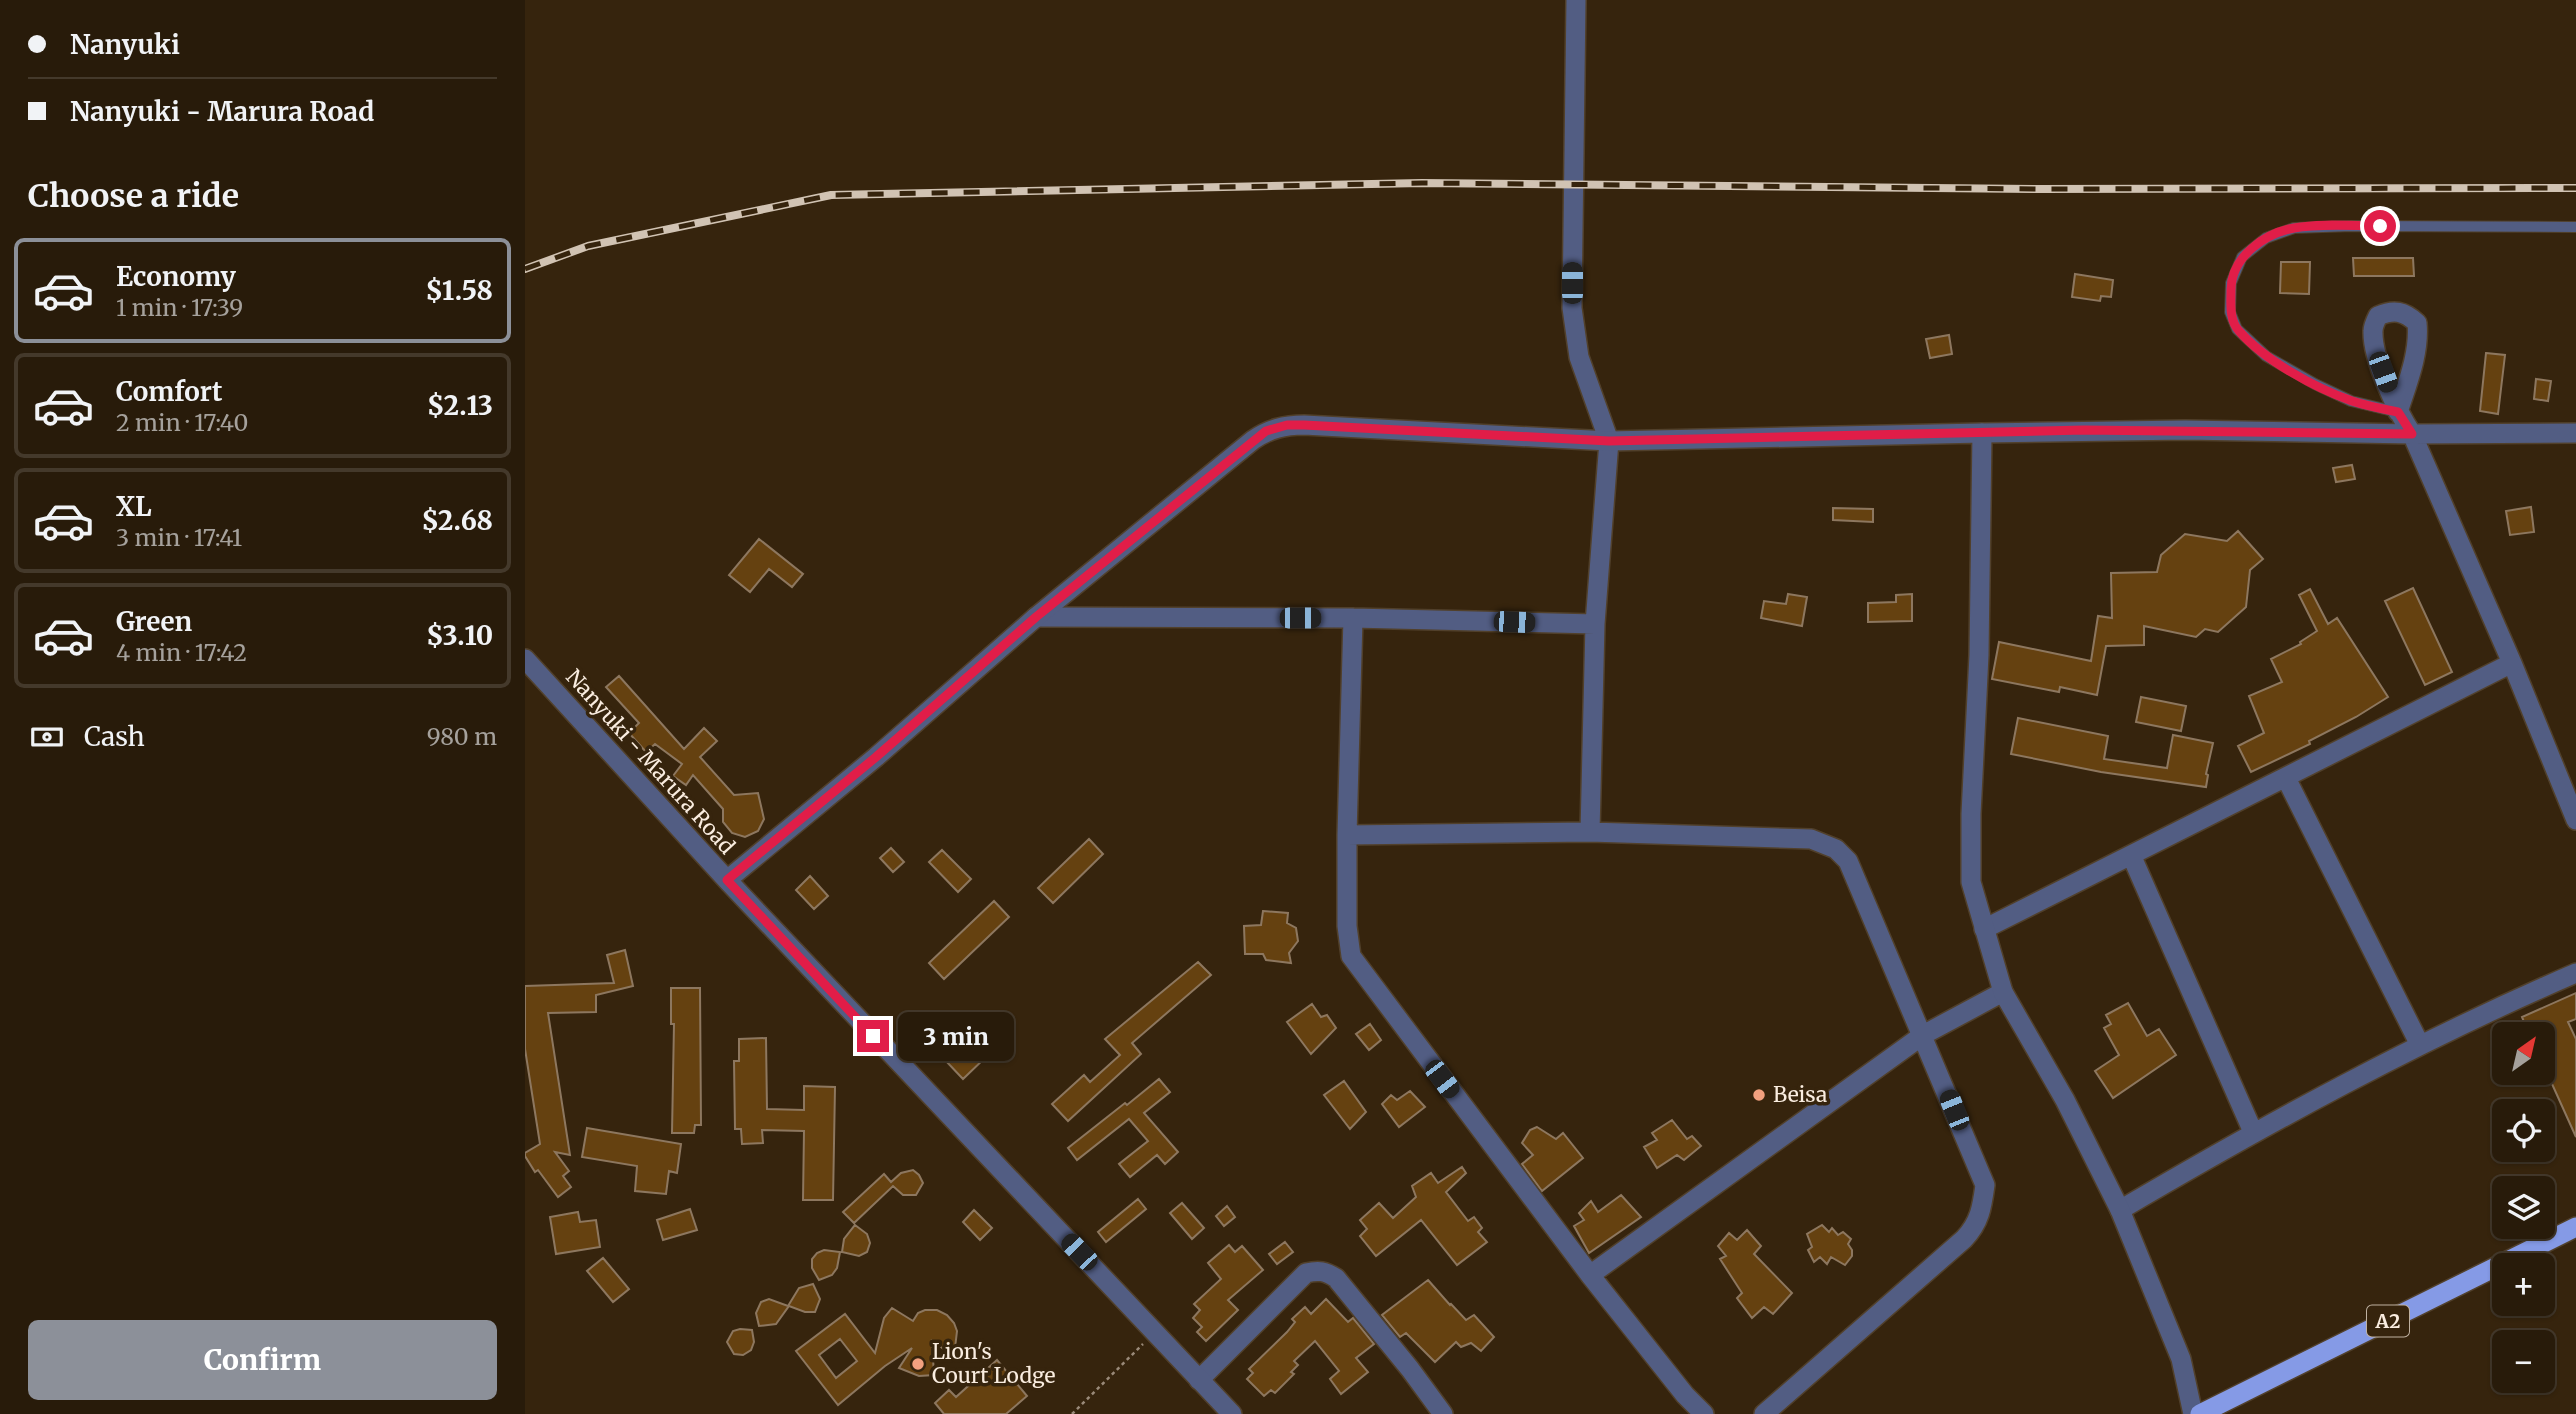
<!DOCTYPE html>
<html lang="en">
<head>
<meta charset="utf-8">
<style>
	:root { --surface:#281b0a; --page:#342818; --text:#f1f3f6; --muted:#a5a19c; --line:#44392b; --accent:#8c9099 }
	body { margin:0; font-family:Merriweather,serif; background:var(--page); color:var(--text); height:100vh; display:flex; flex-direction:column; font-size:26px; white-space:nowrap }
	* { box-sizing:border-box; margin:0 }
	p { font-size:23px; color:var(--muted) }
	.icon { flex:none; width:38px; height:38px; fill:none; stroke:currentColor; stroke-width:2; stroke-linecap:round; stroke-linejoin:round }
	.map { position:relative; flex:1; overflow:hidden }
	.details { display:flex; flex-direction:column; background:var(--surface); width:525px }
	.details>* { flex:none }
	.banner { display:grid; align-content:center; height:154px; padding:0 28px; background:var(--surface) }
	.needle { width:46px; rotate:34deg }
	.tools { position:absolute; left:1967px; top:1022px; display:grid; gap:14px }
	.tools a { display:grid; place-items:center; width:63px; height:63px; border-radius:10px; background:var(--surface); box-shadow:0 2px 5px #0004,0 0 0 2px var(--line); font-size:35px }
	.end { position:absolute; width:32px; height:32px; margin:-16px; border:9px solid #e11d48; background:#fff; box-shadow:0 0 0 4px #fff }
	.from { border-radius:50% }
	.bubble { position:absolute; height:49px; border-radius:10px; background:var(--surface); box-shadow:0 2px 5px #0004,0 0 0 2px var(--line); font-size:23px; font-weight:800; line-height:49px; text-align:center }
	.car { position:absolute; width:21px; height:42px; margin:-21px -10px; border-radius:9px; box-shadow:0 0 5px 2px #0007; background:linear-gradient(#222 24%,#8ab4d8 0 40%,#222 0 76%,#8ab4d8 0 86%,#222 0) }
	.banner b { display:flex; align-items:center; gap:24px; height:66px; font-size:26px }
	.banner b+b { border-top:2px solid var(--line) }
	.banner i { width:18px; height:18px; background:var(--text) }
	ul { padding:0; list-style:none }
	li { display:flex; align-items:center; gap:21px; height:105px; margin:0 14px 10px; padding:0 14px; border:4px solid var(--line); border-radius:10px }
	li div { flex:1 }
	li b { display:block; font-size:26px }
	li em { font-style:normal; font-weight:800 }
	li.current { border-color:var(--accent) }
	li>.icon { width:63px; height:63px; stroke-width:1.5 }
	h2 { padding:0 28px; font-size:32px; line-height:84px }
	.pay { display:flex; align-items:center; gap:18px; height:77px; padding:0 28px; font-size:26px }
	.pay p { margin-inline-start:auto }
	.primary-button { display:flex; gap:14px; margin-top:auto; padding:14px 28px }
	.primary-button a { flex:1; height:80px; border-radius:10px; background:var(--accent); color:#fff; font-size:28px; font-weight:800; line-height:80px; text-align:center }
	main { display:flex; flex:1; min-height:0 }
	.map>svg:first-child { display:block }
	.building { fill:#654110; stroke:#8d775f; stroke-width:2; fill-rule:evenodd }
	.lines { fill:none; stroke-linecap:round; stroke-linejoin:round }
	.service-casing { stroke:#51402b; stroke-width:12 }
	.minor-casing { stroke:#51402b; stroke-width:22 }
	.tertiary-casing { stroke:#51402b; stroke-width:22 }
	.trunk-casing { stroke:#51402b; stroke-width:22 }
	.path { stroke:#9a8a79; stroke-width:2.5; stroke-dasharray:3.5 3.5; stroke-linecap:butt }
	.service { stroke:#525d83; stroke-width:10 }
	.minor { stroke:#525d83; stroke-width:19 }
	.tertiary { stroke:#525d83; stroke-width:19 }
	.trunk { stroke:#859ae6; stroke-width:19 }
	.rail-casing { stroke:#d1c3b3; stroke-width:8 }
	.rail { stroke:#36240d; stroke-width:5; stroke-dasharray:16; stroke-linecap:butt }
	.route { stroke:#e11d48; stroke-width:9 }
	.poi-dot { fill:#f2a07f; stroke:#36240d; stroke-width:2.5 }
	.labels { text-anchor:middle; stroke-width:7; stroke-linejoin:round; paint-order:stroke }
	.shield { fill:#36240d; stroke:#bfb1a1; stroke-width:2 }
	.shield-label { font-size:19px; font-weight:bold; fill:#faede0 }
	.street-label { font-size:21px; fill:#faede0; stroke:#36240d }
	.poi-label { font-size:21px; fill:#faede0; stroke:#36240d; text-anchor:start }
</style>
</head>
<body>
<main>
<section class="details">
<div class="banner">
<b><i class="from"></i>Nanyuki</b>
<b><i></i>Nanyuki - Marura Road</b>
</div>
<h2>Choose a ride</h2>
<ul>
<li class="current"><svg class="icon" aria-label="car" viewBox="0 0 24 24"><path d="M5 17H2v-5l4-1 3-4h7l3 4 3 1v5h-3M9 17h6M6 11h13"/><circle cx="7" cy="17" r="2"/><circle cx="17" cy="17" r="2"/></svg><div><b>Economy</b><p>1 min · 17:39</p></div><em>$1.58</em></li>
<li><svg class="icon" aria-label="car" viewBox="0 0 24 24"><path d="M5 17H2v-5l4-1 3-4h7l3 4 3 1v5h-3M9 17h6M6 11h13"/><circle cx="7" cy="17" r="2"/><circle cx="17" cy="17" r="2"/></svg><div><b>Comfort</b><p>2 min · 17:40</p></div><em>$2.13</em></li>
<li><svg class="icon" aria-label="car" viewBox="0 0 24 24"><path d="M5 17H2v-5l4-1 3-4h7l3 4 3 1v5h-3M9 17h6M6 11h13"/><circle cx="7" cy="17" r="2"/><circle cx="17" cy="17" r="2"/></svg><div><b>XL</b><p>3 min · 17:41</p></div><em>$2.68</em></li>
<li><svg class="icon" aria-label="car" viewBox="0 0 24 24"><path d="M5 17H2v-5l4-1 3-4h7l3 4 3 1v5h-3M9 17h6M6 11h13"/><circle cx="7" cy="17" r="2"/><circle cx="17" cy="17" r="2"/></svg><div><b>Green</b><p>4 min · 17:42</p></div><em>$3.10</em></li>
</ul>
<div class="pay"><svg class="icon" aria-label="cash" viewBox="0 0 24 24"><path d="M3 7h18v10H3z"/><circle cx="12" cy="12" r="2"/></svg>Cash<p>980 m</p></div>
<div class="primary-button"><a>Confirm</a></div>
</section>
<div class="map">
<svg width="2051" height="1414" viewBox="0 0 2051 1414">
	<rect width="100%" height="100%" fill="#36240d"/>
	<!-- building -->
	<path class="building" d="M1828,258h60l1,18h-60z
		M1756,262h29l-1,32 -29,-1z
		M1550,274l38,6 -2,17 -10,-1 -1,5 -28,-4z
		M1424,335l3,19 -22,4 -4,-19z
		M1961,353l19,2 -7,59 -18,-3z
		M2011,379l15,2 -3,20 -14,-2z
		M1827,465l3,14 -19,3 -3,-14z
		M2006,507l3,25 -24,3 -4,-24z
		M1308,508l40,1v13l-40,-2z
		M1713,531l25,28 -13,11 -4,37 -28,25 -13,-3 -9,8 -52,-11v19l-38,1 -9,49 -37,-8 -1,5 -67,-13 7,-37 92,19 7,-45 14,2 -1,-45 46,-1 4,-17 24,-21 42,7z
		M234,539l44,35 -11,13 -23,-18 -19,23 -21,-17z
		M1888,588l39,84 -27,13 -40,-84z
		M1785,589l18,35 9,-6 51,79 -32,20 -47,24 1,3 -59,28 -13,-26 26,-13 -15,-37 33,-14 -11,-23 30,-15 -1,-2 17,-11 -18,-36z
		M1263,594l19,3 -5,29 -41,-8 3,-17 22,3z
		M1387,594v27l-44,1v-19l28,-1v-7z
		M94,676l65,73 20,-21 13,13 -17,16 34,38 24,-2 6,26 -6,12 -13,6 -13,-4 -9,-11v-13l-30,-34 -7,10 -13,-9 9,-12 -27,-20 -9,8 -17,-19 10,-10 -33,-36z
		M1616,697l45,9 -5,25 -45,-9z
		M1493,718l90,18 -4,23 63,9 6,-33 40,8 -7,31 2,1 -2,12 -105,-15 -90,-18z
		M564,839l14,15 -50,49 -15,-15z
		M366,848l13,14 -11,10 -13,-14z
		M417,850l29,29 -13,13 -29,-30z
		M285,876l18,20 -14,13 -18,-19z
		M469,901l15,16 -65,62 -15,-16z
		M738,911l25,2 -1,10 9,5 2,13 -9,12 2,10 -25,-3 -3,-6h-18l-1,-28 17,-1z
		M100,950l8,36 -37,9v17l-48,1 22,142 -15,-3 14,19 -6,5 8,11 -13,10 -20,-27 -3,2 -10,-16v-3l15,-9 -15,-95v-63l89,-3 -7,-28z
		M673,962l13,13 -79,68 9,11 -73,67 -16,-17 32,-29 6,7 30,-27 -15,-16z
		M146,988h29l1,137h-6l-1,8h-22l2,-109h-3z
		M2051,993v26l-8,3 8,17v98l-33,-73v-30h-14l-7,-17z
		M1603,1003l19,33 12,-7 17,26 -63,43 -18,-27 24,-16 -15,-27 7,-4 -5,-9z
		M787,1004l9,13 6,-2 9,13 -25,26 -24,-32z
		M845,1024l11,16 -12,10 -13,-16z
		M414,1032l22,24 14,-13 12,13 -24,23 -35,-37z
		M241,1038l1,71 37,1v-24l31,1 -2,113h-30l1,-69 -42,-1 1,13 -21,1 -1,-15h-6l-1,-68h5v-22z
		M634,1079l11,13 -26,21 34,39 -13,12 -8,-9 -27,22 -11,-13 29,-23 -19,-22 -52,41 -9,-12 57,-45 2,2z
		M819,1081l22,31 -16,17 -26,-34z
		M885,1091l15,16 -26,20 -17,-23 9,-9 6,5z
		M1147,1120l15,19 5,-3 9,10 -17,14 -7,-5 -20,13 -13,-21 13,-7 -5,-7z
		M1012,1127l19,12 7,-6 20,25 -41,33 -20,-27 11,-9 -11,-12 8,-13z
		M62,1128l94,16 -4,29 -8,-2 -3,23 -31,-3 2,-25 -55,-9z
		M937,1167l4,6 -20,19 22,29 6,-4 8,11 -4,4 9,10 -30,23 -36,-45 -45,36 -16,-20 7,-7 -7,-9 19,-17 14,15 23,-21 -4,-11 19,-13 7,10z
		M388,1170l6,5 4,8 -7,12h-13l-10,-9 -39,37 -11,-11 41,-38 7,8 10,-9z
		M1096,1195l20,22 -52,36 -15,-27 10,-6 -5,-7 12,-12 7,11z
		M613,1199l8,10 -40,33 -8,-10z
		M657,1203l22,25 -12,11 -22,-26z
		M702,1206l8,11 -11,9 -8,-10z
		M165,1209l7,21 -34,10 -6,-20z
		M449,1210l18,18 -12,12 -17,-18z
		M53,1212l2,10 16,-2 4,27 -44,7 -6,-37z
		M330,1225l12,9 3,9 -3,9 -8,4 -17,-4 2,-13z
		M1297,1225l7,7 3,-4 6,7 5,-3 8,7 -3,5 4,6v6l-7,9 -14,-8 -4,7 -7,-7 -6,5 -6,-12 4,-3 -5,-13z
		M1222,1230l14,16 -7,8 38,39 -19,21 -9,-7 -12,11 -15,-20 5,-5 -22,-34 6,-3 -8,-10 11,-13 8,7z
		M760,1242l8,10 -16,12 -8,-10z
		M704,1245l6,7 7,-6 21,24 -35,30 10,10 -32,31 -9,-9 5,-5 -9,-9 7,-8 -6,-6 27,-25 -13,-16z
		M299,1250l16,2 -3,16 -5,7 -13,5 -7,-12v-9l5,-6z
		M78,1258l26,31 -16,13 -26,-31z
		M903,1280l22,25 1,-1 15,16 8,-5 20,22 -13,14 -10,-8 -10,4 -5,-5 -21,20 -29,-29 -6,4 -18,-22z
		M288,1284l7,15 -5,13h-10l-16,-6 -13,18 -17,2 -3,-13 5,-11 8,-3 19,7 11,-18z
		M801,1299l22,23 5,-4 21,26 -18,14 12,14 -27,22 -11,-15 9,-8 -24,-30 -21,20 4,4 -7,7 3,2 -19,19 -4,-3 -7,6 -17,-17 6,-6 -4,-4 38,-37 8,-10 -3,-3 13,-12 6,7z
		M367,1308l21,13 5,-8 7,-3h12l10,5 7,8 3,8 -2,17 -4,6 -19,-13 2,34 -15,1 -20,-8 13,-20 -27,18 -47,39 -42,-54 49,-37 30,39 9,-35zM315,1339l17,22 -21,17 -17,-23z
		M215,1329l12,1 2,12 -3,8 -8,5 -9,-1 -7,-12 6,-11z
		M472,1360l30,36 -21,18h-62l-9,-11 14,-13 7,7z"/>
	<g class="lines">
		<defs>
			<path id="service" d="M1872,412l-46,-11 -36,-17 -49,-28 -29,-27 -7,-17 1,-29 11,-26 24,-19 28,-10 58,-2 224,1"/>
			<path id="minor" d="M1051,0l-4,308 7,49 30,84 -14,183 -5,208
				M1873,412c9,-28 22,-59 19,-89 -13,-12 -23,-14 -39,-7 -2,4 -5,10 -5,15 -1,28 24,80 39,103l100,229 64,157
				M1457,433l203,-3 227,4 164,-1
				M511,617l317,1 242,6
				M828,618l-6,217v91l4,30 239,319 95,120 19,19
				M1761,778l134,267
				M822,835l243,-3 221,7 25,10 12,12 137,324c-3,22 -5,37 -21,54l-200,175
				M1607,857l121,275
				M1459,929l528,-266
				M1595,1210c148,-87 298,-169 456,-237
				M1065,1275l333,-240 80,-43
				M674,1380l107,-107c13,-3 19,-2 30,5l74,91 33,45"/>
			<path id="tertiary" d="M0,659l202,221 505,534
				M202,880l149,-123 160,-140 217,-177c16,-11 31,-15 51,-15l305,16 373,-8 -3,222 -8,159v68l32,110 62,108 55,110 61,149 12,55"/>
			<path id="trunk" d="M1675,1414l376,-187"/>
		</defs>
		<!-- service casing -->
		<use href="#service" class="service-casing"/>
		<!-- minor casing -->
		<use href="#minor" class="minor-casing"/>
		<!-- tertiary casing -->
		<use href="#tertiary" class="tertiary-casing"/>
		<!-- trunk casing -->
		<use href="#trunk" class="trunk-casing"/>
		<!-- path -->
		<path class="path" d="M547,1414l71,-70"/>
		<!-- service -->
		<use href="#service" class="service"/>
		<!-- minor -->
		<use href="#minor" class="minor"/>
		<!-- tertiary -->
		<use href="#tertiary" class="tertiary"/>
		<!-- trunk -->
		<use href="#trunk" class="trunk"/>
		<defs>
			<path id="rail" d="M0,269l63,-23 243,-51 591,-12 615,6 539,-1"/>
		</defs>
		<!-- rail casing -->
		<use href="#rail" class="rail-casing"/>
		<!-- rail -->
		<use href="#rail" class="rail"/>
	</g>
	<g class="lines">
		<!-- route -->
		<path class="route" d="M348,1036l-146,-156 149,-123 160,-140 230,-186 21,-6h17l305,16 475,-11 328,4 -14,-22c-15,-3 -31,-6 -46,-11 -37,-13 -88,-41 -113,-70 -10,-11 -8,-27 -8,-41 0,-33 34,-57 63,-62 27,-5 59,-2 86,-2"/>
	</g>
	<!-- markers -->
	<g class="poi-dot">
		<circle cx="1234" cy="1095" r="7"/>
		<circle cx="393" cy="1364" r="7"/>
	</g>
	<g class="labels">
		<!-- shield labels -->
		<rect class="shield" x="1842" y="1305.5" width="42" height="31" rx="5"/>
		<g class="shield-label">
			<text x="1863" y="1328">A2</text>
		</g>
		<!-- street labels -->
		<g class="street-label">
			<text transform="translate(125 762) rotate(48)" y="7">Nanyuki - Marura Road</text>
		</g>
		<!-- poi labels -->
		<g class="poi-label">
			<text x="1248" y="1102">Beisa</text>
			<text x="407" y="1359">Lion's<tspan x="407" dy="24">Court Lodge</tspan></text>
		</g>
	</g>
</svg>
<div class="tools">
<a><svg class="needle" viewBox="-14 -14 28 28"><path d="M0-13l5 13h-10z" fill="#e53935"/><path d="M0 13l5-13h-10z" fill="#a5a19c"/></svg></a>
<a><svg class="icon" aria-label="locate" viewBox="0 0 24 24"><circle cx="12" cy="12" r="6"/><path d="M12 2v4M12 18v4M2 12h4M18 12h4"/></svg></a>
<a><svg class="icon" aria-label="layers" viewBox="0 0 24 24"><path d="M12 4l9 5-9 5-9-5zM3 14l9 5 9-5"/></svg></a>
<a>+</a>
<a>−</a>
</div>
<i class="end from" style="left:1855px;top:226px"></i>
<i class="end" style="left:348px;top:1036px"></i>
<div class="bubble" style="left:373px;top:1012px;width:116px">3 min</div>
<i class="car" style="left:1047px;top:283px;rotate:0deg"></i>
<i class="car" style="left:1858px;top:372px;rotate:160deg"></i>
<i class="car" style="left:775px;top:618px;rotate:90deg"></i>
<i class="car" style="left:989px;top:622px;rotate:92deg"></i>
<i class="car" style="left:917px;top:1079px;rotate:143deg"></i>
<i class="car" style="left:1429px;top:1110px;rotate:338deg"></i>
<i class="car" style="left:554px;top:1252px;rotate:316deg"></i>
</div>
</main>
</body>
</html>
